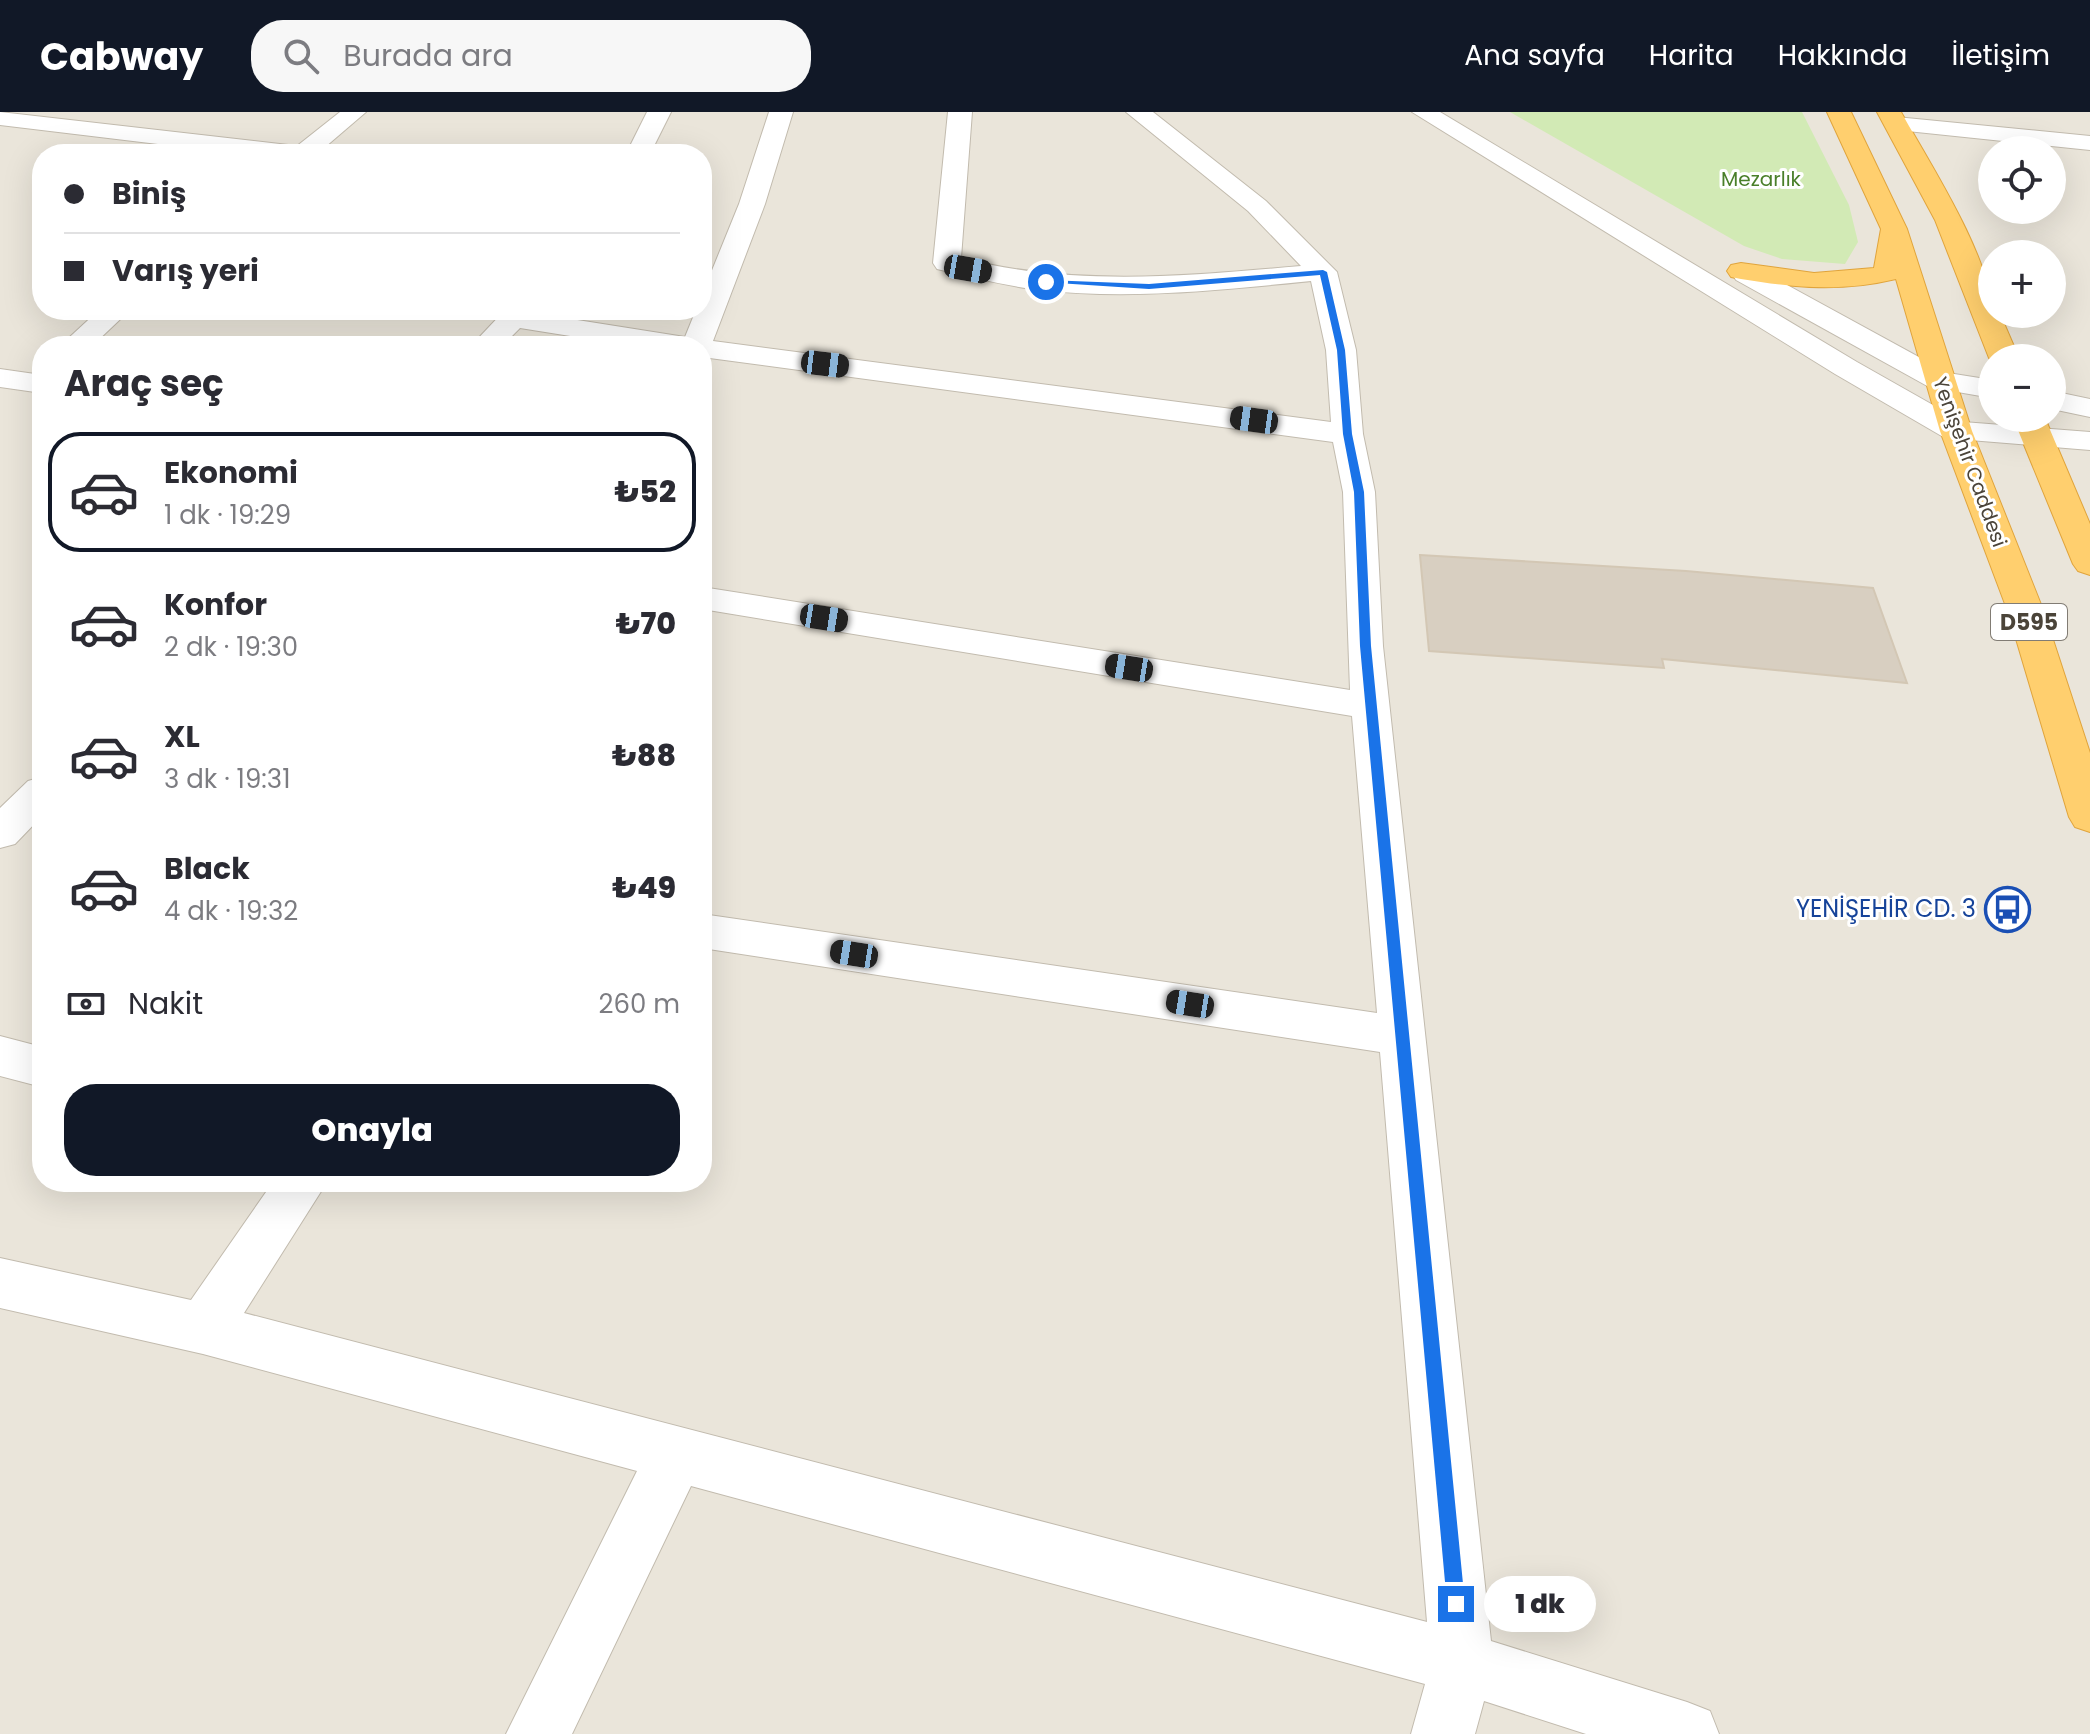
<!DOCTYPE html>
<html lang="tr">
<head>
<meta charset="utf-8">
<style>
	:root { --surface:#fff; --page:#f7f7f7; --text:#2b2b33; --muted:#7c7c81; --line:#e1e1e2; --accent:#111827 }
	body { margin:0; font-family:Poppins,sans-serif; background:var(--page); color:var(--text); height:100vh; display:flex; flex-direction:column; font-size:30px; white-space:nowrap }
	* { box-sizing:border-box; margin:0 }
	p { font-size:26px; color:var(--muted) }
	.icon { flex:none; width:44px; height:44px; fill:none; stroke:currentColor; stroke-width:2; stroke-linecap:round; stroke-linejoin:round }
	.map { position:relative; flex:1; overflow:hidden }
	.details { position:absolute; left:32px; top:224px; width:680px; height:856px; display:flex; flex-direction:column; background:var(--surface); border-radius:32px; box-shadow:0 8px 32px #0002 }
	.details>* { flex:none }
	.banner { position:absolute; left:32px; top:32px; width:680px; height:176px; border-radius:32px; box-shadow:0 8px 32px #0002; display:grid; align-content:center; height:176px; padding:0 32px; background:var(--surface) }
	.tools { position:absolute; left:1978px; top:24px; display:grid; gap:16px }
	.tools a { display:grid; place-items:center; width:88px; height:88px; border-radius:50%; background:var(--surface); box-shadow:0 8px 32px #0002; font-size:40px }
	.end { position:absolute; width:36px; height:36px; margin:-18px; border:10px solid #1a73e8; background:#fff; box-shadow:0 0 0 4px #fff }
	.from { border-radius:50% }
	.bubble { position:absolute; height:56px; border-radius:28px; background:var(--surface); box-shadow:0 8px 32px #0002; font-size:26px; font-weight:800; line-height:56px; text-align:center }
	.car { position:absolute; width:24px; height:48px; margin:-24px -12px; border-radius:10px; box-shadow:0 0 6px 2px #0007; background:linear-gradient(#222 24%,#8ab4d8 0 40%,#222 0 76%,#8ab4d8 0 86%,#222 0) }
	.banner b { display:flex; align-items:center; gap:28px; height:76px; font-size:30px }
	.banner b+b { border-top:2px solid var(--line) }
	.banner i { width:20px; height:20px; background:var(--text) }
	ul { padding:0; list-style:none }
	li { display:flex; align-items:center; gap:24px; height:120px; margin:0 16px 12px; padding:0 16px; border:4px solid transparent; border-radius:32px }
	li div { flex:1 }
	li b { display:block; font-size:30px }
	li em { font-style:normal; font-weight:800 }
	li.selected { border-color:var(--accent) }
	li>.icon { width:72px; height:72px; stroke-width:1.5 }
	h2 { padding:0 32px; font-size:36px; line-height:96px }
	.pay { display:flex; align-items:center; gap:20px; height:88px; padding:0 32px; font-size:30px }
	.pay p { margin-inline-start:auto }
	.action { display:flex; gap:16px; margin-top:auto; padding:16px 32px }
	.action a { flex:1; height:92px; border-radius:32px; background:var(--accent); color:#fff; font-size:32px; font-weight:800; line-height:92px; text-align:center }
	header { display:flex; align-items:center; gap:48px; box-sizing:border-box; height:112px; padding:0 40px; background:var(--accent); color:#fff }
	header strong { font-size:38px }
	nav { display:flex; gap:44px; margin-inline-start:auto; font-size:28px }
	.search { width:560px; height:72px; background:var(--page); display:flex; align-items:center; gap:20px; box-sizing:border-box; padding:0 28px; border-radius:32px; color:var(--muted); font-size:30px }
	.map>svg:first-child { display:block }
	.residential { fill:#eae5da; fill-rule:evenodd }
	.green { fill:#d2eab5 }
	.building { fill:#d8cfc1; stroke:#d3c7b4; stroke-width:2 }
	.lines { fill:none; stroke-linecap:round; stroke-linejoin:round }
	.minor-casing { stroke:#c2bbae; stroke-width:2 }
	.highway-casing { stroke:#e0a43c; stroke-width:2 }
	.minor { fill:#fff; fill-rule:evenodd }
	.highway { fill:#ffcf6e; fill-rule:evenodd }
	.route { fill:#1a73e8 }
	.labels { text-anchor:middle; stroke-width:6; stroke-linejoin:round; paint-order:stroke }
	.far-park-label { font-size:20px; fill:#4a7f2a; stroke:#fff }
	.far-street-label { font-size:20px; fill:#4b4439; stroke:#fff }
	.shield { fill:#fff; stroke:#817c74; stroke-width:2 }
	.shield-label { font-size:22px; font-weight:bold; fill:#4b4439 }
	.transit-label { font-size:24px; fill:#164399; stroke:#fff; text-anchor:end }
</style>
</head>
<body>
<header>
<strong>Cabway</strong>
<div class="search"><svg class="icon" aria-label="search" viewBox="0 0 24 24"><circle cx="10" cy="10" r="6"/><path d="M15 15l6 6"/></svg>Burada ara</div>
<nav><a>Ana sayfa</a><a>Harita</a><a>Hakkında</a><a>İletişim</a></nav>
</header>
<div class="map">
<svg width="2090" height="1622" viewBox="0 0 2090 1622">
	<rect width="100%" height="100%" fill="#f6f3ec"/>
	<!-- residential -->
	<path class="residential" d="M0,0h2090v1622h-2090zM1992,38h60v60h-60zM42,42h660v156h-660zM1992,142h60v60h-60zM42,234h660v836h-660zM1992,246h60v60h-60z"/>
	<!-- green -->
	<path class="green" d="M1510,0h292l47,93 9,37 -13,22 -63,-5 -38,-13z"/>
	<!-- building -->
	<path class="building" d="M1420,443l266,16 187,17 34,95 -245,-24 2,9 -235,-17z"/>
	<g class="lines">
		<defs>
			<path id="minor" d="M0,0l297,34 43,-34h26l-49,42h-76l-241,-29z
				M647,0h24l-21,42h-24z
				M769,0h24l-28,92 -52,137 618,81 -5,-72 -15,-69c-89,9 -181,19 -271,9 -35,-4 -69,-13 -103,-21l-4,-6 15,-151h24l-11,146c112,29 226,18 340,8l-53,-55 -122,-99h27l113,89 71,71 19,78 7,84 12,58 8,154 108,995 196,61 23,9 9,23h-133l-102,-33 -9,33h-64l14,-50 -734,-198 -119,248h-66l131,-263 -434,-117 -203,-46v-50l191,42 82,-118h54l-83,131 1183,309 -47,-570 -678,-104v-34l675,99 -25,-297 -650,-107v-22l648,103 -7,-198 -10,-50 -631,-85v-11h-69l-113,-18 -18,18h-31l34,-36h30l-2,3 152,24 11,-27h6v-15l37,-91z
				M1412,0h28l417,250 106,60 127,10v18l-145,-12 -110,-64z
				M1896,5l194,19v14l-202,-21 -4,-5 4,-5z
				M1746,154l10,2 192,105 44,7v18l-63,-11 -193,-107 -4,-6 4,-6z
				M99,198h31l-38,36h-32z
				M0,257l42,6v18l-42,-6z
				M2052,279l38,8v18l-38,-8z
				M42,665v39l-27,28 -15,4v-40l28,-27z
				M0,924l42,11v40l-42,-11z"/>
			<path id="highway" d="M1827,0h24l56,117 65,202 72,181 46,141v79l-15,-5 -6,-10 -61,-205 -68,-181 -44,-152c-54,13 -101,9 -155,0l-10,-2 -4,-6 4,-6 10,-2 73,10 60,-5 7,-39z
				M1877,0h24c28,50 91,147 91,202h8l19,44h-27v4l-3,-4 -54,-138z
				M2013,306h32l45,106v51l-12,-4 -5,-7z"/>
		</defs>
		<!-- minor casing -->
		<use href="#minor" class="minor-casing"/>
		<!-- highway casing -->
		<use href="#highway" class="highway-casing"/>
		<!-- minor -->
		<use href="#minor" class="minor"/>
		<!-- highway -->
		<use href="#highway" class="highway"/>
	</g>
	<!-- route -->
	<path class="route" d="M1323,158l4,2 18,78 7,84 12,58 7,154 94,958 -3,7 -6,2 -7,-2 -2,-7 -87,-958 -6,-154 -11,-58 -6,-84 -17,-75 -171,14 -107,-7 4,-2 103,4z"/>
	<!-- icons -->
	<defs>
		<symbol id="bus-ring" viewBox="-11 -11 22 22"><circle r="9.5" fill="#fff" stroke="#1a4fb4" stroke-width="1.5"/><path d="M-5-6H5V4H4V6H2V4H-2V6H-4V4H-5ZM-3.5-4V0h7V-4ZM-3.5 1.2v1.5H-2V1.2ZM2 1.2v1.5H3.5V1.2Z" fill="#1a4fb4"/></symbol>
	</defs>
	<g fill-rule="evenodd">
		<use href="#bus-ring" x="1982" y="772" width="51" height="51"/>
	</g>
	<g class="labels">
		<!-- far-park labels -->
		<g class="far-park-label">
			<text x="1761" y="74">Mezarlık</text>
		</g>
		<!-- far-street labels -->
		<g class="far-street-label">
			<text transform="translate(1970 350) rotate(70)" y="7">Yenişehir Caddesi</text>
		</g>
		<!-- shield labels -->
		<rect class="shield" x="1991" y="492" width="76" height="36" rx="6"/>
		<g class="shield-label">
			<text x="2029" y="518">D595</text>
		</g>
		<!-- transit labels -->
		<g class="transit-label">
			<text x="1976" y="805">YENİŞEHİR CD. 3</text>
		</g>
	</g>
</svg>
<div class="tools">
<a><svg class="icon" aria-label="locate" viewBox="0 0 24 24"><circle cx="12" cy="12" r="6"/><path d="M12 2v4M12 18v4M2 12h4M18 12h4"/></svg></a>
<a>+</a>
<a>−</a>
</div>
<i class="end from" style="left:1046px;top:170px"></i>
<i class="end" style="left:1456px;top:1492px"></i>
<div class="bubble" style="left:1484px;top:1464px;width:112px">1 dk</div>
<i class="car" style="left:968px;top:157px;rotate:100deg"></i>
<i class="car" style="left:825px;top:252px;rotate:97deg"></i>
<i class="car" style="left:1254px;top:308px;rotate:278deg"></i>
<i class="car" style="left:824px;top:506px;rotate:99deg"></i>
<i class="car" style="left:1129px;top:556px;rotate:279deg"></i>
<i class="car" style="left:854px;top:842px;rotate:279deg"></i>
<i class="car" style="left:1190px;top:892px;rotate:279deg"></i>
<div class="banner">
<b><i class="from"></i>Biniş</b>
<b><i></i>Varış yeri</b>
</div>
<section class="details">
<h2>Araç seç</h2>
<ul>
<li class="selected"><svg class="icon" aria-label="car" viewBox="0 0 24 24"><path d="M5 17H2v-5l4-1 3-4h7l3 4 3 1v5h-3M9 17h6M6 11h13"/><circle cx="7" cy="17" r="2"/><circle cx="17" cy="17" r="2"/></svg><div><b>Ekonomi</b><p>1 dk · 19:29</p></div><em>₺52</em></li>
<li><svg class="icon" aria-label="car" viewBox="0 0 24 24"><path d="M5 17H2v-5l4-1 3-4h7l3 4 3 1v5h-3M9 17h6M6 11h13"/><circle cx="7" cy="17" r="2"/><circle cx="17" cy="17" r="2"/></svg><div><b>Konfor</b><p>2 dk · 19:30</p></div><em>₺70</em></li>
<li><svg class="icon" aria-label="car" viewBox="0 0 24 24"><path d="M5 17H2v-5l4-1 3-4h7l3 4 3 1v5h-3M9 17h6M6 11h13"/><circle cx="7" cy="17" r="2"/><circle cx="17" cy="17" r="2"/></svg><div><b>XL</b><p>3 dk · 19:31</p></div><em>₺88</em></li>
<li><svg class="icon" aria-label="car" viewBox="0 0 24 24"><path d="M5 17H2v-5l4-1 3-4h7l3 4 3 1v5h-3M9 17h6M6 11h13"/><circle cx="7" cy="17" r="2"/><circle cx="17" cy="17" r="2"/></svg><div><b>Black</b><p>4 dk · 19:32</p></div><em>₺49</em></li>
</ul>
<div class="pay"><svg class="icon" aria-label="cash" viewBox="0 0 24 24"><path d="M3 7h18v10H3z"/><circle cx="12" cy="12" r="2"/></svg>Nakit<p>260 m</p></div>
<div class="action"><a>Onayla</a></div>
</section>
</div>
</body>
</html>
